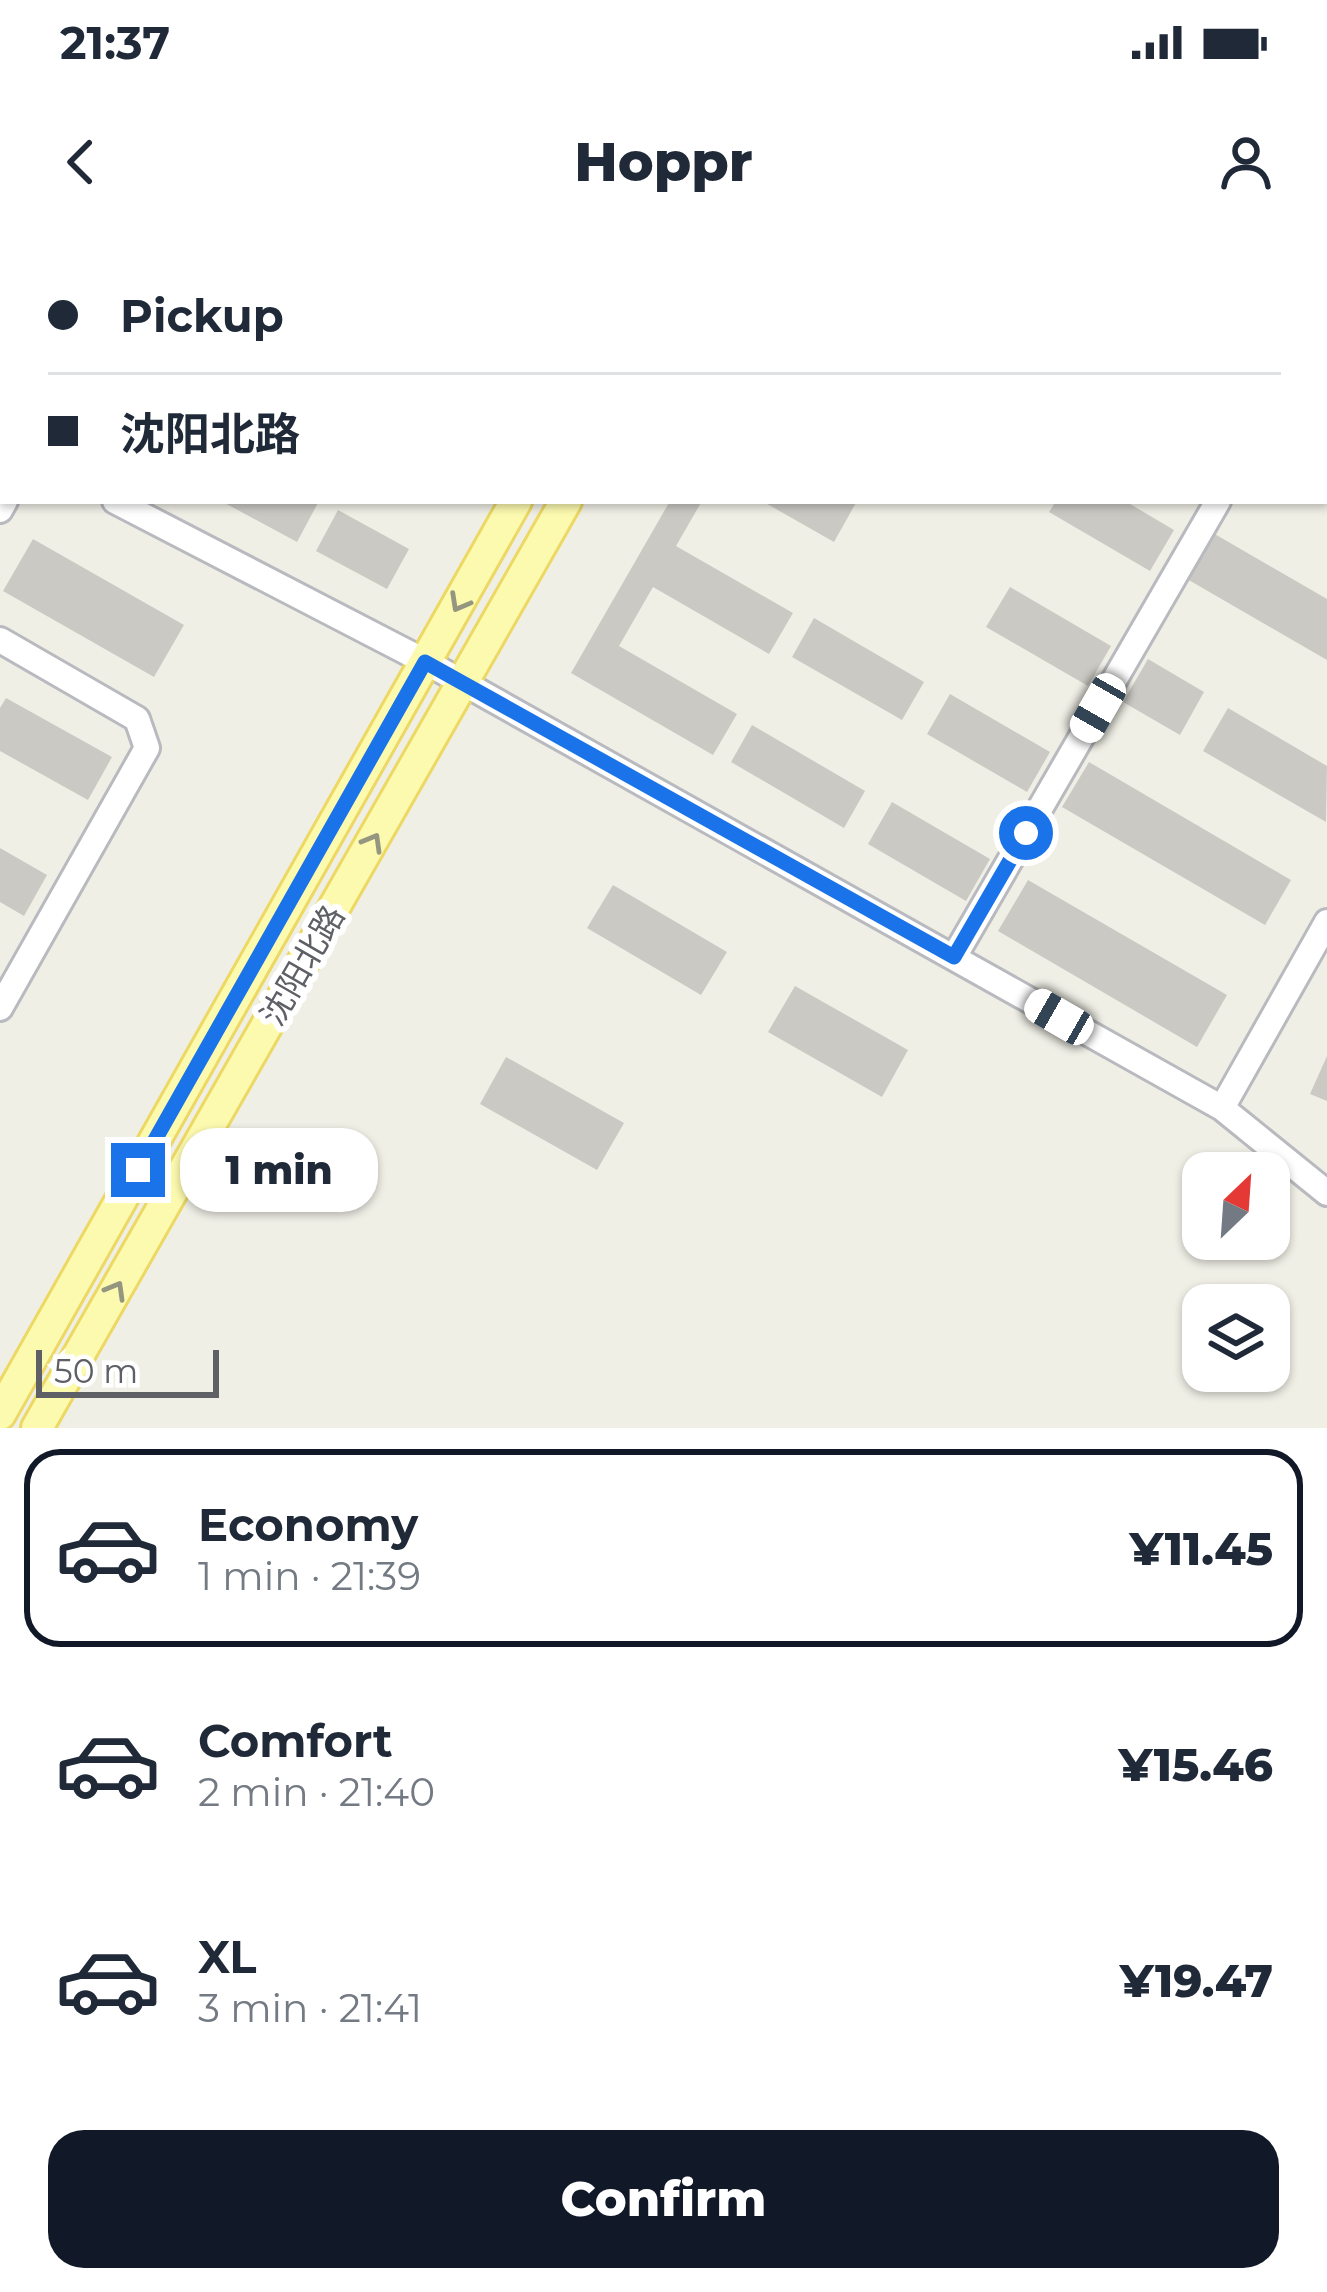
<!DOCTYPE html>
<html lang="en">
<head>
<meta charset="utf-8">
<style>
	:root { --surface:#fff; --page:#f2f2f3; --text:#1f2937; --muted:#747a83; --line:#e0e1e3; --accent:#111827 }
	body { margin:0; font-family:Montserrat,"Noto Sans SC",sans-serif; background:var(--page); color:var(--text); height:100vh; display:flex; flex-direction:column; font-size:45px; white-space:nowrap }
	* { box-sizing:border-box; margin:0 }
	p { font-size:39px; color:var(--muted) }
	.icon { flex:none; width:66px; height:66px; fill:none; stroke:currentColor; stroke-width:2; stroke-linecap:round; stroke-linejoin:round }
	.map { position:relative; height:1188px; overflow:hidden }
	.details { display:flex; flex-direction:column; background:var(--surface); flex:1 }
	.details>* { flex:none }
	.hud { position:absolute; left:0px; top:0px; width:1329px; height:264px; box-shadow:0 3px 9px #0004; display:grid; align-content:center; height:264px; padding:0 48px; background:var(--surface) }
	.needle { width:78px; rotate:25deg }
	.controls { position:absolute; left:1182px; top:912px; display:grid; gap:24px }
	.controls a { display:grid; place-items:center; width:108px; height:108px; border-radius:24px; background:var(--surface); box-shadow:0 3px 9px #0004; font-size:60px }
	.scale { position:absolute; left:36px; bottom:30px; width:183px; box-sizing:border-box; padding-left:12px; border:6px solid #5e6066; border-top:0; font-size:33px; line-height:42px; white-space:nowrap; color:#5e6066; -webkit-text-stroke:9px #fff; paint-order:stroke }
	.end { position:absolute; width:54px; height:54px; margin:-27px; border:15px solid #1a73e8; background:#fff; box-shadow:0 0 0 6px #fff }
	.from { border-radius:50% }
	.bubble { position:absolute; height:84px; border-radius:36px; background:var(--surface); box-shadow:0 3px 9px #0004; font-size:39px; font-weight:800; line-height:84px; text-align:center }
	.car { position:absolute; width:36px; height:72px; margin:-36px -18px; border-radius:15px; box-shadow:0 0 9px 3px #0007; background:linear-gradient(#fff 24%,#345 0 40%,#fff 0 76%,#345 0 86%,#fff 0) }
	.hud b { display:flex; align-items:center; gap:42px; height:114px; font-size:45px }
	.hud b+b { border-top:3px solid var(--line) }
	.hud i { width:30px; height:30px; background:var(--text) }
	ul { padding:21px 0 0; list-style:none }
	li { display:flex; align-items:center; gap:36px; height:198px; margin:0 24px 18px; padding:0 24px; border:6px solid transparent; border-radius:36px }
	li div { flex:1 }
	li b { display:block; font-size:45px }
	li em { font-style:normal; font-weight:800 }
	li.selected { border-color:var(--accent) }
	li>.icon { width:108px; height:108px; stroke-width:1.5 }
	.button { display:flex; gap:24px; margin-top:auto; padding:24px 48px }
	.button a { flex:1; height:138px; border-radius:36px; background:var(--accent); color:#fff; font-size:48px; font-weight:800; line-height:138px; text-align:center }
	.status { display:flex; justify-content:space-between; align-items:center; height:84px; padding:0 60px; background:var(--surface); direction:ltr }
	.status svg { height:33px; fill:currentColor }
	header { display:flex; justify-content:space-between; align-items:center; height:156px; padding:0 48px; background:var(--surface); font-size:54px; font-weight:800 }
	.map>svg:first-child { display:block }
	.building { fill:#cbc9c4 }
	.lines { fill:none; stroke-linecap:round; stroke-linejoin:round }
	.minor-casing { stroke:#b9babf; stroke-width:30 }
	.major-casing { stroke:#ecd863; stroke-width:36 }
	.minor { stroke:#fff; stroke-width:24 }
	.major { stroke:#fcfaaf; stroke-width:30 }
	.oneway { stroke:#959680 }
	.route { stroke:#1a73e8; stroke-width:15 }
	.labels { text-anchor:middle; stroke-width:12; stroke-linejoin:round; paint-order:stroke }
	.street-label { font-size:33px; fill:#5e6066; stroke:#fff }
</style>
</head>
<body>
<div class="status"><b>21:37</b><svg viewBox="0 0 49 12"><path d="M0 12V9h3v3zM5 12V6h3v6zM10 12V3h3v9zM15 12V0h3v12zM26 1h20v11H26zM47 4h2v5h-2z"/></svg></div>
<header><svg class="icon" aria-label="back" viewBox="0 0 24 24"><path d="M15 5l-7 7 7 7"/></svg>Hoppr<svg class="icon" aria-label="person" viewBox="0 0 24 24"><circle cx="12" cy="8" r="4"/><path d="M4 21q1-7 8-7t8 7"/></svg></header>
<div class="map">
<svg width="1327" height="1188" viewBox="0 0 1327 1188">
	<rect width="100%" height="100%" fill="#efefe6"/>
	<!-- building -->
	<path class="building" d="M221,261h98l-22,41z
		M670,261h32l-26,45 117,67 -24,41 -116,-67 -34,59 118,68 -24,41 -142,-82z
		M762,261h95l-23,41z
		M1056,261h69l49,29 -24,41 -101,-59z
		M338,270l71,39 -22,40 -71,-38z
		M1213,293l114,66v61l-140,-81z
		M33,299l151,86 -30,52 -151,-86z
		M1010,347l101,59 -23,40 -102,-59z
		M814,378l110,64 -22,38 -110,-63z
		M1148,419l56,33 -24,43 -57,-33z
		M950,454l100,58 -23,40 -100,-58z
		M6,458l106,59 -24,43 -88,-49v-43z
		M1228,468l99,58 -1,56 -123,-71z
		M752,485l113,66 -21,37 -113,-66z
		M1089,522l202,118 -26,45 -203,-118z
		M892,562l98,57 -24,42 -98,-57z
		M0,608l47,27 -23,41 -24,-14z
		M1028,640l199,115 -30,52 -199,-116z
		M613,645l114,67 -26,43 -114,-67z
		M795,746l113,64 -26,47 -114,-65z
		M1327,816v45l-17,-7z
		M506,817l118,66 -27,47 -117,-66z"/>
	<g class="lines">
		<defs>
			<path id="minor" d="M1326,71l1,-3
				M0,200l3,1
				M115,261l311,161 796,446 105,85
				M0,270l5,-9
				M0,400l137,79 10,29 -147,260
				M954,717l264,-456
				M1222,868l105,-186"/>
			<path id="major" d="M661,3l2,-3
				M711,3l2,-3
				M0,1174l516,-913
				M37,1188l529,-927"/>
		</defs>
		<!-- minor casing -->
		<use href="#minor" class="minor-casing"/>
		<!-- major casing -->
		<use href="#major" class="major-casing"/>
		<!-- minor -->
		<use href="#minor" class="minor"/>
		<!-- major -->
		<use href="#major" class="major"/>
	</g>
	<!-- one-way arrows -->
	<defs><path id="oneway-chevron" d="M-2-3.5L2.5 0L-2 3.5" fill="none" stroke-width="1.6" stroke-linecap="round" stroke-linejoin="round" transform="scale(3)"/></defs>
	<g class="oneway">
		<use href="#oneway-chevron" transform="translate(459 363) rotate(119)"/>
		<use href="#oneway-chevron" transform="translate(373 602) rotate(-60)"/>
		<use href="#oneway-chevron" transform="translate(116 1050) rotate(-60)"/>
	</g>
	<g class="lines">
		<!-- route -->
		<path class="route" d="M138,930l287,-508 529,295 72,-124"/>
	</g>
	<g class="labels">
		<!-- street labels -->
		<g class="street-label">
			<text transform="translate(302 725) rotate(-60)" y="12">沈阳北路</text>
		</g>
	</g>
</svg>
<div class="controls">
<a><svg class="needle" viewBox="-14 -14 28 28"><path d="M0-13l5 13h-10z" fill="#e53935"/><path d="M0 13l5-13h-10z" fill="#747a83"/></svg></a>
<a><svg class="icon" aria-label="layers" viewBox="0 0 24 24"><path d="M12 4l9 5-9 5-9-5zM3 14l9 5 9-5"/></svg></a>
</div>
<div class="scale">50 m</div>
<i class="end from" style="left:1026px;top:593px"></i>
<i class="end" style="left:138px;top:930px"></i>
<div class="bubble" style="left:180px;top:888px;width:198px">1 min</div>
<i class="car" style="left:1098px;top:468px;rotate:210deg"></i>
<i class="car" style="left:1059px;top:777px;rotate:300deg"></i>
<div class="hud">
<b><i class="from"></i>Pickup</b>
<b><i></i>沈阳北路</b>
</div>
</div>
<section class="details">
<ul>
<li class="selected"><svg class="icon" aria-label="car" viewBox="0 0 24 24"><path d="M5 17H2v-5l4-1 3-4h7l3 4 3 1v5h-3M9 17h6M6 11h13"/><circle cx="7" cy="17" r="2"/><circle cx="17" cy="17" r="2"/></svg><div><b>Economy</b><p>1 min · 21:39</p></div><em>¥11.45</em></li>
<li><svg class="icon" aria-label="car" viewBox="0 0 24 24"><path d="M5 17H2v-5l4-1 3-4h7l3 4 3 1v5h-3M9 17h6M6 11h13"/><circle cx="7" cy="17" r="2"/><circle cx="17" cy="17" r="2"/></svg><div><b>Comfort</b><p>2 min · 21:40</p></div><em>¥15.46</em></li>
<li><svg class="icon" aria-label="car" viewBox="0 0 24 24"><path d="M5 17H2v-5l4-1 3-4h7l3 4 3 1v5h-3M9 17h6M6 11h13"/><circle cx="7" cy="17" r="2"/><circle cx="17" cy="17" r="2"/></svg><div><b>XL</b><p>3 min · 21:41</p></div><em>¥19.47</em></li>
</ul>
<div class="button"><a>Confirm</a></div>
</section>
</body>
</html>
